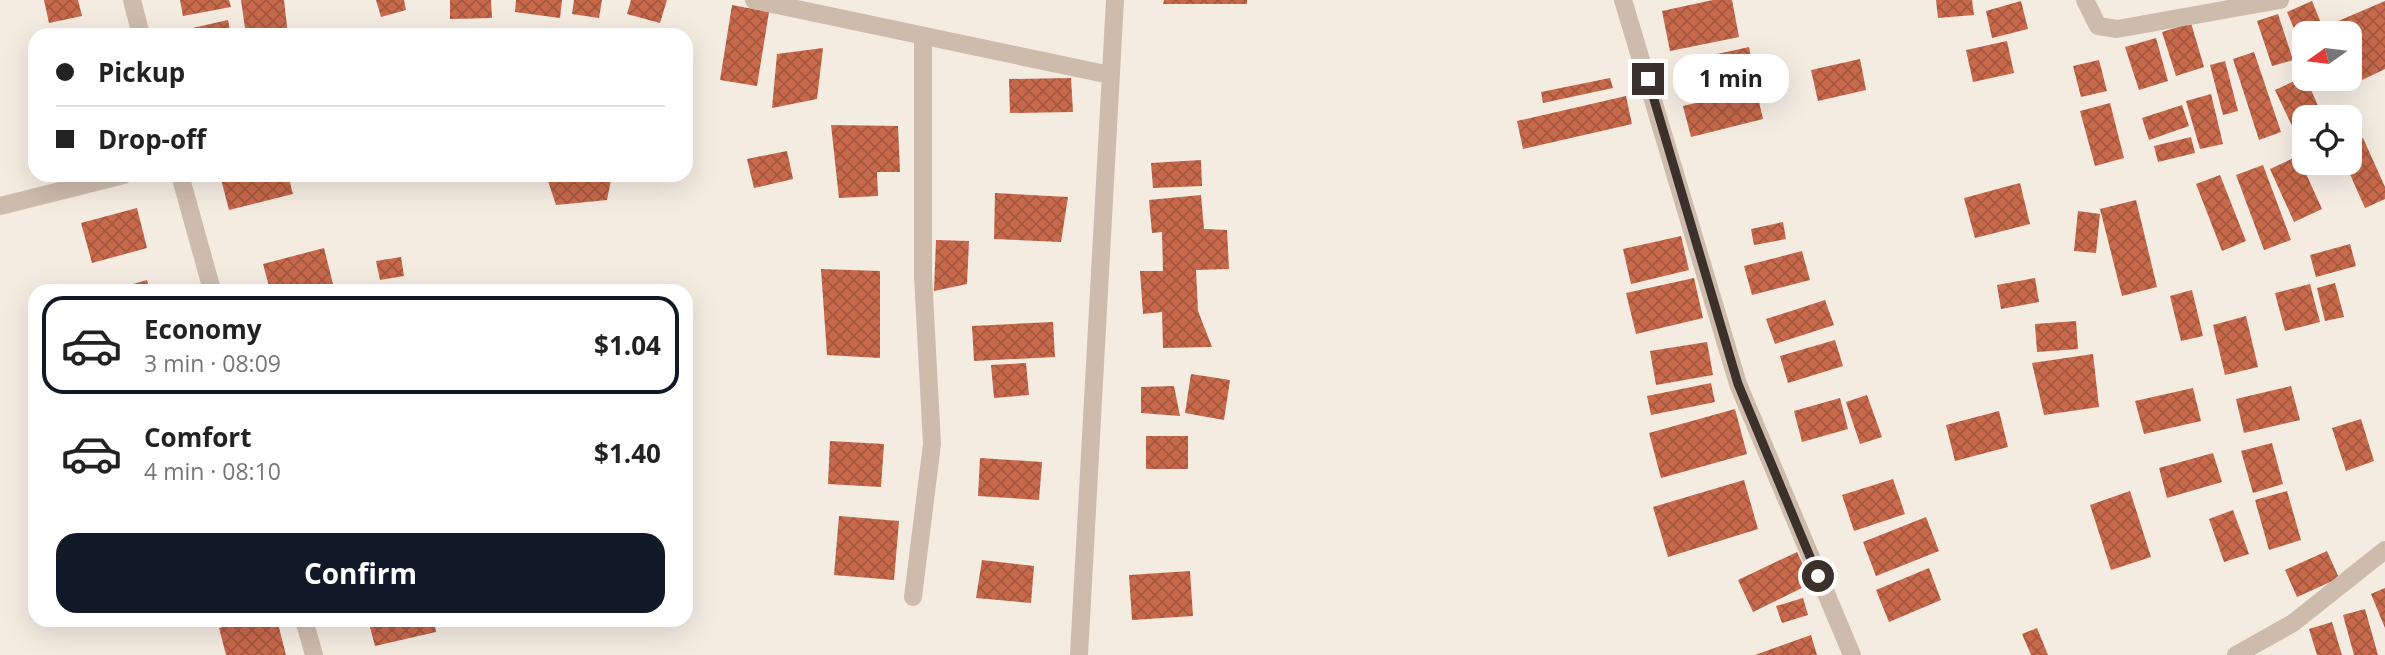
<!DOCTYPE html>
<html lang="en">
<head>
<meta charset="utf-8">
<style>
	:root { --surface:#fff; --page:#f6f6f6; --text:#222; --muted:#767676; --line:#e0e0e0; --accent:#111827 }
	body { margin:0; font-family:"Open Sans",sans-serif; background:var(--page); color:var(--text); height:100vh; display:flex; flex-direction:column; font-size:26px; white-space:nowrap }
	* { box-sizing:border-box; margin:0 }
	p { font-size:23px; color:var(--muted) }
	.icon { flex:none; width:38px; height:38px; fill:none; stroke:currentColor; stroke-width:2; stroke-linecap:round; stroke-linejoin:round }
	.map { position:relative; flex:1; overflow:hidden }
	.panel { position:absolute; left:28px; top:284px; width:665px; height:343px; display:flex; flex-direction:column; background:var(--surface); border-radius:21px; box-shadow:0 7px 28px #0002 }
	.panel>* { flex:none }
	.banner { position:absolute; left:28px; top:28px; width:665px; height:154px; border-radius:21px; box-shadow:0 7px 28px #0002; display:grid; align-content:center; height:154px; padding:0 28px; background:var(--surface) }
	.needle { width:46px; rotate:256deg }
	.buttons { position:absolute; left:2292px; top:21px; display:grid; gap:14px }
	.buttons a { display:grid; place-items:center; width:70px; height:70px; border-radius:14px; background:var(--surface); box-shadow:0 7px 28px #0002; font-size:35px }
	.end { position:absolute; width:32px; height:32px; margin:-16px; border:9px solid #3b302b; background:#fff; box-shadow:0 0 0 4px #fff }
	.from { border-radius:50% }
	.bubble { position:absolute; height:49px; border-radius:21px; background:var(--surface); box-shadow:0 7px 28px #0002; font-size:23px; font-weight:700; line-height:49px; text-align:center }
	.banner b { display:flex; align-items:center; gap:24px; height:66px; font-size:26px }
	.banner b+b { border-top:2px solid var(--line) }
	.banner i { width:18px; height:18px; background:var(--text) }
	ul { padding:12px 0 0; list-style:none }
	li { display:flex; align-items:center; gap:21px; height:98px; margin:0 14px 10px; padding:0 14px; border:4px solid transparent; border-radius:21px }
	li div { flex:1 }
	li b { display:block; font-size:26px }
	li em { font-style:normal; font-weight:700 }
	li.selected { border-color:var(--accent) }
	li>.icon { width:63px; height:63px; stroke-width:1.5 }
	.button { display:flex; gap:14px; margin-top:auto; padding:14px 28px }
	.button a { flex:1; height:80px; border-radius:21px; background:var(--accent); color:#fff; font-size:28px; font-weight:700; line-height:80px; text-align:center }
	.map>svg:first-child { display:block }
	.building { fill:url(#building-cross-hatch) }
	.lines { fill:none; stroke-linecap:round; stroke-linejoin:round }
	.minor { stroke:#cdbbac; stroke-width:18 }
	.route { stroke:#3b302b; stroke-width:9 }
</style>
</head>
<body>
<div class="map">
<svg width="2385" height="655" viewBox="0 0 2385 655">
	<defs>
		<pattern id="building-cross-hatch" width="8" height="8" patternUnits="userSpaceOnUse" patternTransform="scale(1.75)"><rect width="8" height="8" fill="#c8694b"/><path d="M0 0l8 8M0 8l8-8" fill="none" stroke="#a4573f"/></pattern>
	</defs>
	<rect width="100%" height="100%" fill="#f4ebe1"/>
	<!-- building -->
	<path class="building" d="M44,0h34l4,16 -33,7z
		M180,0h49l2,7 -48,9z
		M241,0h43l4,35h-42z
		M376,0h28l2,10 -25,7z
		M450,0h41l1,18 -42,1z
		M516,0h46l-2,18 -45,-6z
		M574,0h28l-3,18 -27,-4z
		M631,0h36l-7,23 -33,-9z
		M1164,0h83v4h-84z
		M1713,0h19l7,37 -69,14 -8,-40z
		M1936,0h36l2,15 -36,3z
		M2021,1l7,28 -36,9 -6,-27z
		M2312,1l13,32h-20v21l-18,-42z
		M2385,1v68l-23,11 -12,-27v-20h-9l-5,-11z
		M732,5l37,7 -12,74 -37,-6z
		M2278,14l15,46 -21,6 -15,-45z
		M228,20l3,15h-65v-1z
		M2191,23l13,44 -28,9 -14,-44z
		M2156,38l12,43 -29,9 -14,-43z
		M2007,41l7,32 -41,9 -7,-32z
		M1749,47l7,33 -68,15 -7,-33z
		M823,48l-6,51 -45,9 5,-54z
		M2254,52l27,80 -22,8 -26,-81z
		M1860,59l6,31 -48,11 -7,-31z
		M2099,60l8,31 -26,6 -8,-31z
		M2225,61l13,50 -15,4 -13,-50z
		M2305,76l17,39 -17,2v6l-12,5 -18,-38z
		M1071,78l2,34 -63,1 -1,-34z
		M1610,78l3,10 -70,15 -2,-11z
		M1756,89l7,30 -72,18 -8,-31z
		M2211,94l12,50 -23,5 -14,-48z
		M1626,96l6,28 -109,25 -6,-28z
		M2110,103l14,55 -29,8 -15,-55z
		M2182,105l7,21 -40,14 -7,-22z
		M831,125l67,1 2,46h-23l1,24 -39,2z
		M2191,137l4,16 -37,9 -4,-16z
		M2363,138l22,49v12l-20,9 -20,-45h5v-19z
		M787,151l6,28 -39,9 -7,-29z
		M2298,156l24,53 -28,13 -24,-53z
		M1201,160l1,26 -49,2 -2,-25z
		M2263,165l28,75 -27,10 -28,-75z
		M220,175h68l5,19 -64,16z
		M546,175h66l-5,25 -51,5z
		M2220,175l26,66 -24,10 -26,-67z
		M2020,183l10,41 -55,14 -11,-40z
		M995,193l73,4 -7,45 -67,-3z
		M1201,195l3,34 23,1 2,39 -33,1 2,41 14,36 -49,1 -1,-36 -19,2 -3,-43h23l-1,-39 -10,1 -3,-33z
		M2136,200l21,87 -35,9 -22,-87z
		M137,208l10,40 -55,15 -11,-40z
		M2078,211l22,3 -4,39 -22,-2z
		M1783,222l3,17 -32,6 -3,-16z
		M1681,236l8,34 -58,14 -8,-35z
		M936,240l33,1 -2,43 -33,7z
		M2350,244l6,22 -40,11 -6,-22z
		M324,248l10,40 -10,2h-54l-7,-26z
		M1802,251l8,29 -58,15 -8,-29z
		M401,257l3,19 -24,4 -4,-19z
		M821,269l59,2v87l-53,-3z
		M1694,278l9,40 -67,16 -10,-41z
		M2035,278l4,24 -38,7 -4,-24z
		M147,280l3,10h-38z
		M2335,283l9,34 -19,4 -8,-33z
		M2310,284l10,38 -35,9 -10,-38z
		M2192,290l11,46 -22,5 -11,-45z
		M1825,300l9,25 -59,19 -9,-25z
		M2246,316l12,51 -33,8 -12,-50z
		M2076,321l2,28 -41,3 -2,-28z
		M1053,322l2,35 -81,4 -2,-35z
		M1835,340l8,26 -55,17 -8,-27z
		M1707,342l6,33 -57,10 -6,-34z
		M2093,354l6,53 -55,8 -12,-52z
		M1026,363l3,32 -35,3 -3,-33z
		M1191,374l39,6 -6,40 -39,-7z
		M1711,383l4,19 -64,13 -4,-19z
		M1174,386l6,30 -39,-3v-26z
		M2291,386l9,34 -56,13 -8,-34z
		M2193,388l8,33 -57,13 -9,-33z
		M1867,395l15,42 -22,7 -14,-42z
		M1840,398l8,31 -46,13 -8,-31z
		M1735,409l12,45 -86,24 -12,-45z
		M1999,411l9,36 -53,14 -9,-36z
		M2361,419l13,42 -28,10 -14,-43z
		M1146,436h42v33h-42z
		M830,441l54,3 -3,43 -53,-3z
		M2272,443l11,41 -30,9 -12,-42z
		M2213,453l9,29 -55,16 -8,-30z
		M980,458l62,4 -3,38 -61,-4z
		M1893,479l12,35 -51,17 -12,-36z
		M1744,480l14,49 -90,28 -15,-50z
		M2130,491l21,66 -40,13 -21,-65z
		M2287,491l14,49 -32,10 -14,-50z
		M2233,510l16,44 -25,8 -15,-43z
		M839,516l60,5 -5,59 -60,-5z
		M1926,517l13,34 -63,25 -13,-34z
		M2327,551l12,27 -42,19 -12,-27z
		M1797,552l15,31 -59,29 -15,-32z
		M982,560l52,6 -3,37 -55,-5z
		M1929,568l12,32 -52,22 -13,-32z
		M1190,571l3,45 -61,4 -3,-45z
		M2385,588v40l-14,-34z
		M1803,598l5,17 -26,8 -6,-17z
		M2365,609l13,46h-24l-11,-40z
		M251,620h26l9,35h-60l-7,-27z
		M368,620h66l2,12 -61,14z
		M2332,622l10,33h-25l-8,-26z
		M2037,628l11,27h-17l-9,-21z
		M1811,635l6,20h-62z"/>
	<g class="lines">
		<!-- minor -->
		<path class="minor" d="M132,0l9,35
			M754,0l356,75
			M1623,0l115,384 114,271
			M2085,0l13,26 19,3 163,-29
			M180,175l32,115
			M0,206l124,-31
			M913,597l19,-153 -9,-168v-240
			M304,620l10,35
			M1079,655l36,-655
			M2236,655l57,-32 92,-73"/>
	</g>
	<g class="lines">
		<!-- route -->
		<path class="route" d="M1648,79l90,305 80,192"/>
	</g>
</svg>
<div class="buttons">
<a><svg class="needle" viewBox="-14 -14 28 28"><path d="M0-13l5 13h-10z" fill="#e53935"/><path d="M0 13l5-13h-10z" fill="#767676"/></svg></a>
<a><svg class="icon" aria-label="locate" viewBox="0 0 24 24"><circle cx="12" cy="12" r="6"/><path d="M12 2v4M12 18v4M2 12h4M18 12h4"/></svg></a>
</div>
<i class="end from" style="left:1818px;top:576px"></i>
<i class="end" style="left:1648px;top:79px"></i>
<div class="bubble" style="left:1673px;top:54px;width:116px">1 min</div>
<div class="banner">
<b><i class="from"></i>Pickup</b>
<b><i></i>Drop-off</b>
</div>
<section class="panel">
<ul>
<li class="selected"><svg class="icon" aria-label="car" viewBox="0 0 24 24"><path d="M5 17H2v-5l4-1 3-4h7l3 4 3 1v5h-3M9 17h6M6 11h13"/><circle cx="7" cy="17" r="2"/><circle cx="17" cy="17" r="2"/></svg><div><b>Economy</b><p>3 min · 08:09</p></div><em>$1.04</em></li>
<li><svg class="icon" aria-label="car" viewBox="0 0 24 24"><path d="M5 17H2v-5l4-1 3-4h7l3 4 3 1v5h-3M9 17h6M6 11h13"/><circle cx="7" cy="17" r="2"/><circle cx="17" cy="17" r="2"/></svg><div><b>Comfort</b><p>4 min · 08:10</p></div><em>$1.40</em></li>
</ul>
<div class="button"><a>Confirm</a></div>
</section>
</div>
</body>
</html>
